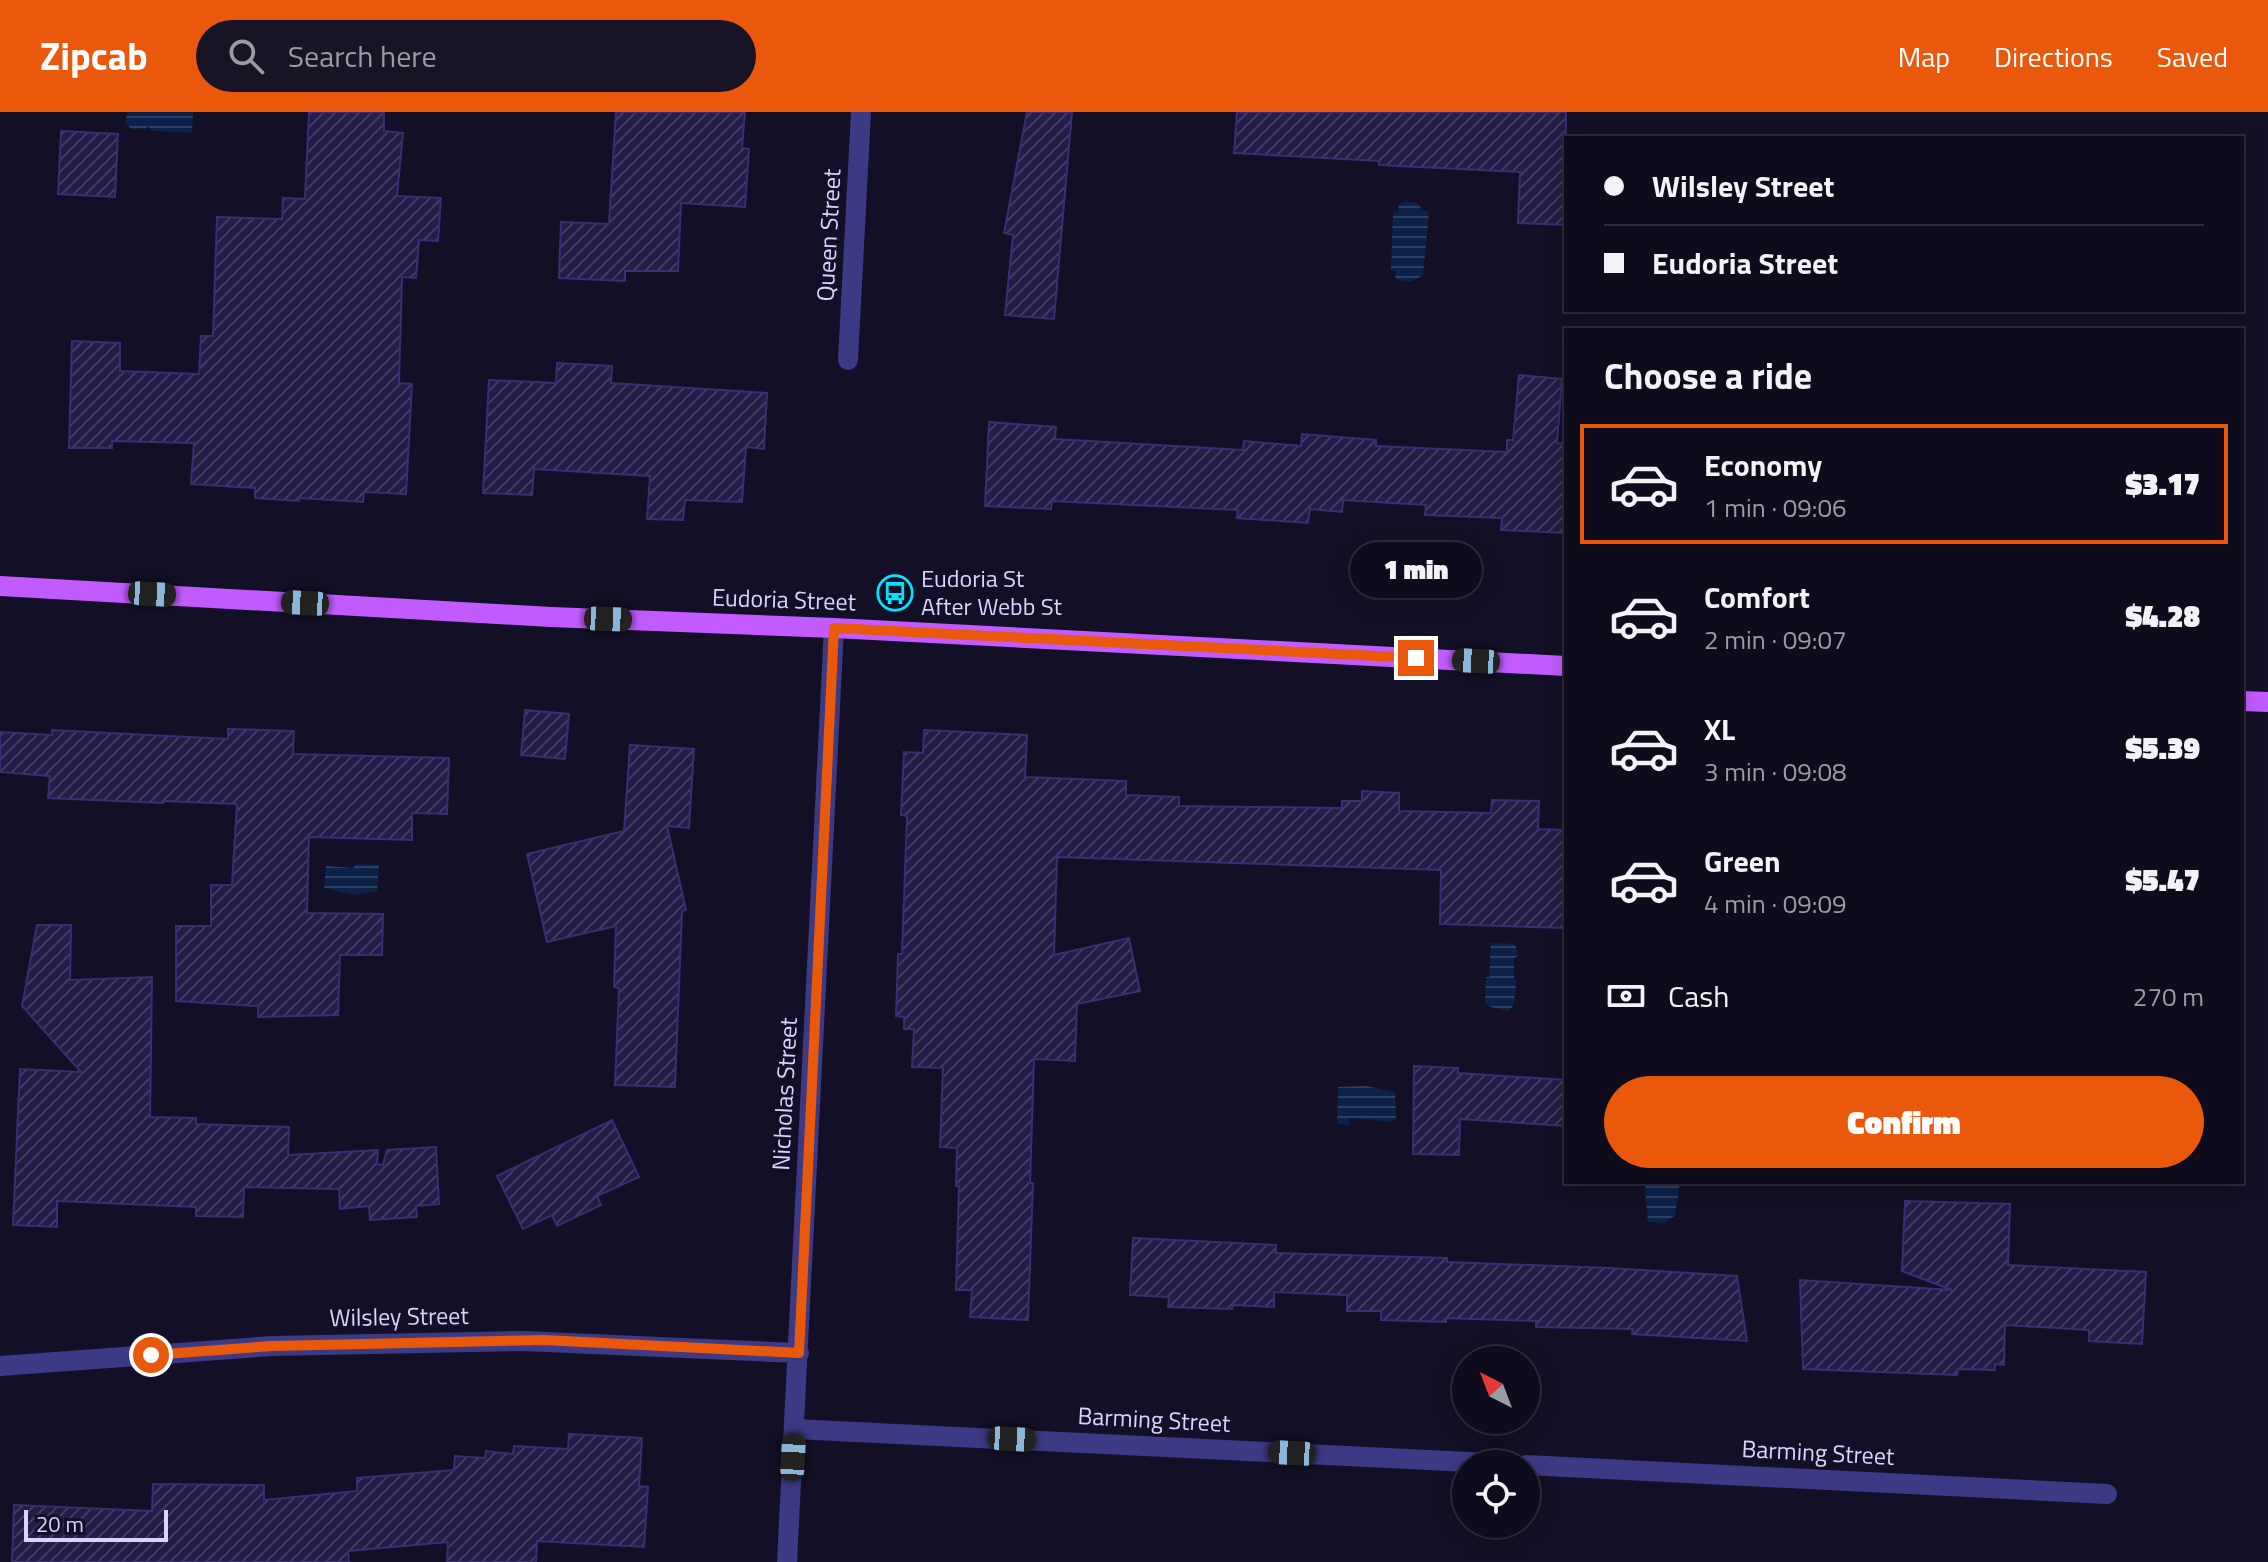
<!DOCTYPE html>
<html lang="en">
<head>
<meta charset="utf-8">
<style>
	:root { --surface:#0e0b1c; --page:#171425; --text:#f1f3f6; --muted:#9b9ba3; --line:#2e2b3b; --accent:#ea580c }
	body { margin:0; font-family:"Titillium Web",sans-serif; background:var(--page); color:var(--text); height:100vh; display:flex; flex-direction:column; font-size:30px; white-space:nowrap }
	* { box-sizing:border-box; margin:0 }
	p { font-size:26px; color:var(--muted) }
	.icon { flex:none; width:44px; height:44px; fill:none; stroke:currentColor; stroke-width:2; stroke-linecap:round; stroke-linejoin:round }
	.map { position:relative; flex:1; overflow:hidden }
	.side { position:absolute; left:1564px; top:216px; width:680px; height:856px; display:flex; flex-direction:column; background:var(--surface); border-radius:0px; box-shadow:0 4px 20px #0003,0 0 0 2px var(--line) }
	.side>* { flex:none }
	.banner { position:absolute; left:1564px; top:24px; width:680px; height:176px; border-radius:0px; box-shadow:0 4px 20px #0003,0 0 0 2px var(--line); display:grid; align-content:center; height:176px; padding:0 40px; background:var(--surface) }
	.needle { width:52px; rotate:318deg }
	.buttons { position:absolute; left:1452px; top:1234px; display:grid; gap:16px }
	.buttons a { display:grid; place-items:center; width:88px; height:88px; border-radius:50%; background:var(--surface); box-shadow:0 4px 20px #0003,0 0 0 2px var(--line); font-size:40px }
	.scale { position:absolute; left:24px; bottom:20px; width:144px; box-sizing:border-box; padding-left:8px; border:4px solid #d9d4ff; border-top:0; font-size:22px; line-height:28px; white-space:nowrap; color:#d9d4ff; -webkit-text-stroke:6px #130f26; paint-order:stroke }
	.end { position:absolute; width:36px; height:36px; margin:-18px; border:10px solid #ea580c; background:#fff; box-shadow:0 0 0 4px #fff }
	.from { border-radius:50% }
	.bubble { position:absolute; height:56px; border-radius:28px; background:var(--surface); box-shadow:0 4px 20px #0003,0 0 0 2px var(--line); font-size:26px; font-weight:800; line-height:56px; text-align:center }
	.car { position:absolute; width:24px; height:48px; margin:-24px -12px; border-radius:10px; box-shadow:0 0 6px 2px #0007; background:linear-gradient(#222 24%,#8ab4d8 0 40%,#222 0 76%,#8ab4d8 0 86%,#222 0) }
	.banner b { display:flex; align-items:center; gap:28px; height:76px; font-size:30px }
	.banner b+b { border-top:2px solid var(--line) }
	.banner i { width:20px; height:20px; background:var(--text) }
	ul { padding:0; list-style:none }
	li { display:flex; align-items:center; gap:24px; height:120px; margin:0 16px 12px; padding:0 24px; border:4px solid transparent; border-radius:0px }
	li div { flex:1 }
	li b { display:block; font-size:30px }
	li em { font-style:normal; font-weight:800 }
	li.active { border-color:var(--accent) }
	li>.icon { width:72px; height:72px; stroke-width:1.5 }
	h2 { padding:0 40px; font-size:36px; line-height:96px }
	.pay { display:flex; align-items:center; gap:20px; height:88px; padding:0 40px; font-size:30px }
	.pay p { margin-inline-start:auto }
	.primary-button { display:flex; gap:16px; margin-top:auto; padding:16px 40px }
	.primary-button a { flex:1; height:92px; border-radius:48px; background:var(--accent); color:#fff; font-size:32px; font-weight:800; line-height:92px; text-align:center }
	header { display:flex; align-items:center; gap:48px; box-sizing:border-box; height:112px; padding:0 40px; background:var(--accent); color:#fff }
	header strong { font-size:38px }
	nav { display:flex; gap:44px; margin-inline-start:auto; font-size:28px }
	.search { width:560px; height:72px; background:var(--page); display:flex; align-items:center; gap:20px; box-sizing:border-box; padding:0 28px; border-radius:44px; color:var(--muted); font-size:30px }
	.map>svg:first-child { display:block }
	.water { fill:url(#water-rules) }
	.building { fill:url(#building-hatch); stroke:#3b2d73; stroke-width:2 }
	.lines { fill:none; stroke-linecap:round; stroke-linejoin:round }
	.minor { stroke:#3d3a85; stroke-width:20 }
	.major { stroke:#c25bff; stroke-width:20 }
	.route { stroke:#ea580c; stroke-width:10 }
	.labels { text-anchor:middle; stroke-width:6; stroke-linejoin:round; paint-order:stroke }
	.street-label { font-size:24px; fill:#d9d4ff; stroke:#130f26 }
	.poi-label { font-size:24px; fill:#d9d4ff; stroke:#130f26; text-anchor:start }
</style>
</head>
<body>
<header>
<strong>Zipcab</strong>
<div class="search"><svg class="icon" aria-label="search" viewBox="0 0 24 24"><circle cx="10" cy="10" r="6"/><path d="M15 15l6 6"/></svg>Search here</div>
<nav><a>Map</a><a>Directions</a><a>Saved</a></nav>
</header>
<div class="map">
<svg width="2268" height="1450" viewBox="0 0 2268 1450">
	<defs>
		<pattern id="water-rules" width="6" height="5" patternUnits="userSpaceOnUse" patternTransform="scale(2)"><rect width="6" height="5" fill="#0c2248"/><path d="M0 2.5h6" fill="none" stroke="#2f4163"/></pattern>
		<pattern id="building-hatch" width="6" height="6" patternUnits="userSpaceOnUse" patternTransform="scale(2)"><rect width="6" height="6" fill="#241b47"/><path d="M-1 1l2-2M0 6l6-6M5 7l2-2" fill="none" stroke="#433b63"/></pattern>
	</defs>
	<rect width="100%" height="100%" fill="#130f26"/>
	<!-- water -->
	<path class="water" d="M127,0h66l-1,21 -39,-2 -6,-5 -1,4 -6,-2 -7,2 -7,-6z
		M1406,89l11,2 6,7 6,2 -6,63c-10,7 -18,10 -28,2l1,-6 -5,-1 2,-58 5,-1 1,-7z
		M356,752l23,1 -2,26 -24,4 -29,-7 2,-22 27,2z
		M1491,831l22,1 3,2 2,10 -4,2v20l2,2 -2,24 -5,7 -18,-4 -6,-5 1,-25h3z
		M1366,974l29,6 1,27 -4,3 -42,-4 -1,8 -12,-3 1,-36z
		M1646,1070h34l-5,33 -11,9 -16,-2 -3,-32z"/>
	<!-- building -->
	<path class="building" d="M309,0h75v19l19,2 -6,63 44,2 -3,43 -19,-1 -3,38 -14,-1 -3,106 13,1 -6,110 -42,-2 -1,10 -64,-4v3l-44,-3v-10l-64,-4 3,-41 -82,-2v7h-43l3,-107 48,2v28l79,3 2,-38h12l4,-119 65,2 1,-21 22,1z
		M616,0h129l-3,36 7,1 -4,58 -64,-4 -3,68h-53v10l-66,-3 2,-56 48,2z
		M1027,0h45l-18,207 -49,-4 8,-80 -9,-2z
		M1237,0h329v113l-48,-2 2,-51 -141,-7v-4l-145,-8z
		M61,19l57,3 -3,63 -57,-3z
		M557,251l55,3 -1,17 156,10 -3,56 -18,-2 -4,55 -57,-2 -2,20 -36,-1 3,-43 -116,-7 -2,26 -49,-2 6,-113 67,3z
		M1519,263l43,4 -5,64 9,1v89l-65,-3 1,-12 -77,-3 1,-10 -83,-5 -1,12 -32,-3 -2,14 -71,-5 1,-8 -186,-9 -1,8 -66,-3 4,-84 67,5 -1,12 188,11 1,-9 57,5 1,-12 74,6v6l131,6v-12h6z
		M525,598l44,4 -4,45 -44,-4z
		M228,617l66,2 -1,23 156,4 -2,56 -35,-1v27l-103,-3 -2,76 76,1 -1,41h-42l-2,60 -80,2v-11l-82,-5v-75h35v-41h21l5,-81 -74,-3v2l-115,-5 2,-22 -50,-4v-40l52,3v-5l176,9z
		M924,618l103,5 -2,42 101,4v14l53,2v9l163,2v-7h20v-10l37,2v18l92,2 1,-13 47,1 -1,28 28,1v98l-126,-4 1,-54 -384,-13 -3,98 75,-17 11,53 -63,13 -2,57 -41,-2 -4,124h3l-5,137 -58,-3 2,-27h-16l3,-104h-3l1,-38 -17,-1 3,-79 -31,-1 2,-38h-10v-12l-8,-1 2,-62h4l5,-138 -6,-1 3,-63 19,1z
		M630,633l64,4 -5,79 -22,-2 19,84 -4,1 -7,176 -60,-2 4,-97 -5,-1 2,-61 -69,16 -20,-88 97,-23z
		M37,813h34l-1,55 82,-3 -2,140 46,1v6l93,3 -1,28 90,-5 -1,14 6,1 4,-15 49,-3 3,57 -23,2 1,11 -47,3 -1,-14 -29,3 -1,-20 -95,-2 -1,30 -47,-1v-9l-139,-6v26l-44,-2 7,-156 61,3 -59,-66z
		M1414,954l44,2v5l108,7v46l-106,-7 -1,36 -46,-1z
		M612,1008l27,57 -42,19 4,9 -44,21 -5,-11 -29,14 -26,-53z
		M1905,1089l105,3 -2,61 138,7 -4,72 -53,-3v-11l-84,-5 -1,40 -9,-1v6l-37,-1 -1,6 -154,-6 -3,-89 152,10 -50,-19z
		M1133,1126l143,7v8l171,5v4l162,6 128,8 10,65 -115,-7 1,-5 -97,-2v-6l-90,-3v4l-65,-2v-9h-34v-16l-73,-3v15l-41,-2 -1,4 -64,-2 1,-10 -39,-2z
		M569,1322l73,4 -3,48 9,1 -4,60 -107,-6 -1,21h-89l1,-20 -100,9 1,11h-337l2,-57 138,6 1,-27 111,1v15l93,-9v-13l97,-8 1,-14 30,2 1,-7 27,3 1,-8 54,3z"/>
	<g class="lines">
		<!-- minor -->
		<path class="minor" d="M848,248l13,-248
			M0,1254l272,-20 251,-5 276,12
			M795,1317l715,35
			M1526,1353l581,29
			M787,1450l47,-934"/>
		<!-- major -->
		<path class="major" d="M0,474l551,31 283,11 732,38
			M2242,589l26,1"/>
	</g>
	<g class="lines">
		<!-- route -->
		<path class="route" d="M151,1243l121,-9 272,-6 255,13 35,-725 582,30"/>
	</g>
	<!-- icons -->
	<defs>
		<symbol id="bus-ring" viewBox="-11 -11 22 22"><circle r="9.5" fill="#130f26" stroke="#00e5ff" stroke-width="1.5"/><path d="M-5-6H5V4H4V6H2V4H-2V6H-4V4H-5ZM-3.5-4V0h7V-4ZM-3.5 1.2v1.5H-2V1.2ZM2 1.2v1.5H3.5V1.2Z" fill="#00e5ff"/></symbol>
	</defs>
	<g fill-rule="evenodd">
		<use href="#bus-ring" x="875" y="461" width="40" height="40"/>
	</g>
	<g class="labels">
		<!-- street labels -->
		<g class="street-label">
			<text transform="translate(829 123) rotate(-87)" y="8">Queen Street</text>
			<text transform="translate(784 488) rotate(2)" y="8">Eudoria Street</text>
			<text transform="translate(785 982) rotate(-87)" y="8">Nicholas Street</text>
			<text transform="translate(399 1205) rotate(-1)" y="8">Wilsley Street</text>
			<text transform="translate(1154 1308) rotate(3)" y="8">Barming Street</text>
			<text transform="translate(1818 1341) rotate(3)" y="8">Barming Street</text>
		</g>
		<!-- poi labels -->
		<g class="poi-label">
			<text x="921" y="475">Eudoria St<tspan x="921" dy="28">After Webb St</tspan></text>
		</g>
	</g>
</svg>
<div class="buttons">
<a><svg class="needle" viewBox="-14 -14 28 28"><path d="M0-13l5 13h-10z" fill="#e53935"/><path d="M0 13l5-13h-10z" fill="#9b9ba3"/></svg></a>
<a><svg class="icon" aria-label="locate" viewBox="0 0 24 24"><circle cx="12" cy="12" r="6"/><path d="M12 2v4M12 18v4M2 12h4M18 12h4"/></svg></a>
</div>
<div class="scale">20 m</div>
<i class="end from" style="left:151px;top:1243px"></i>
<i class="end" style="left:1416px;top:546px"></i>
<div class="bubble" style="left:1350px;top:430px;width:132px">1 min</div>
<i class="car" style="left:152px;top:482px;rotate:93deg"></i>
<i class="car" style="left:305px;top:491px;rotate:273deg"></i>
<i class="car" style="left:608px;top:507px;rotate:92deg"></i>
<i class="car" style="left:1476px;top:549px;rotate:273deg"></i>
<i class="car" style="left:1012px;top:1327px;rotate:93deg"></i>
<i class="car" style="left:1292px;top:1341px;rotate:273deg"></i>
<i class="car" style="left:793px;top:1345px;rotate:3deg"></i>
<div class="banner">
<b><i class="from"></i>Wilsley Street</b>
<b><i></i>Eudoria Street</b>
</div>
<section class="side">
<h2>Choose a ride</h2>
<ul>
<li class="active"><svg class="icon" aria-label="car" viewBox="0 0 24 24"><path d="M5 17H2v-5l4-1 3-4h7l3 4 3 1v5h-3M9 17h6M6 11h13"/><circle cx="7" cy="17" r="2"/><circle cx="17" cy="17" r="2"/></svg><div><b>Economy</b><p>1 min · 09:06</p></div><em>$3.17</em></li>
<li><svg class="icon" aria-label="car" viewBox="0 0 24 24"><path d="M5 17H2v-5l4-1 3-4h7l3 4 3 1v5h-3M9 17h6M6 11h13"/><circle cx="7" cy="17" r="2"/><circle cx="17" cy="17" r="2"/></svg><div><b>Comfort</b><p>2 min · 09:07</p></div><em>$4.28</em></li>
<li><svg class="icon" aria-label="car" viewBox="0 0 24 24"><path d="M5 17H2v-5l4-1 3-4h7l3 4 3 1v5h-3M9 17h6M6 11h13"/><circle cx="7" cy="17" r="2"/><circle cx="17" cy="17" r="2"/></svg><div><b>XL</b><p>3 min · 09:08</p></div><em>$5.39</em></li>
<li><svg class="icon" aria-label="car" viewBox="0 0 24 24"><path d="M5 17H2v-5l4-1 3-4h7l3 4 3 1v5h-3M9 17h6M6 11h13"/><circle cx="7" cy="17" r="2"/><circle cx="17" cy="17" r="2"/></svg><div><b>Green</b><p>4 min · 09:09</p></div><em>$5.47</em></li>
</ul>
<div class="pay"><svg class="icon" aria-label="cash" viewBox="0 0 24 24"><path d="M3 7h18v10H3z"/><circle cx="12" cy="12" r="2"/></svg>Cash<p>270 m</p></div>
<div class="primary-button"><a>Confirm</a></div>
</section>
</div>
</body>
</html>
